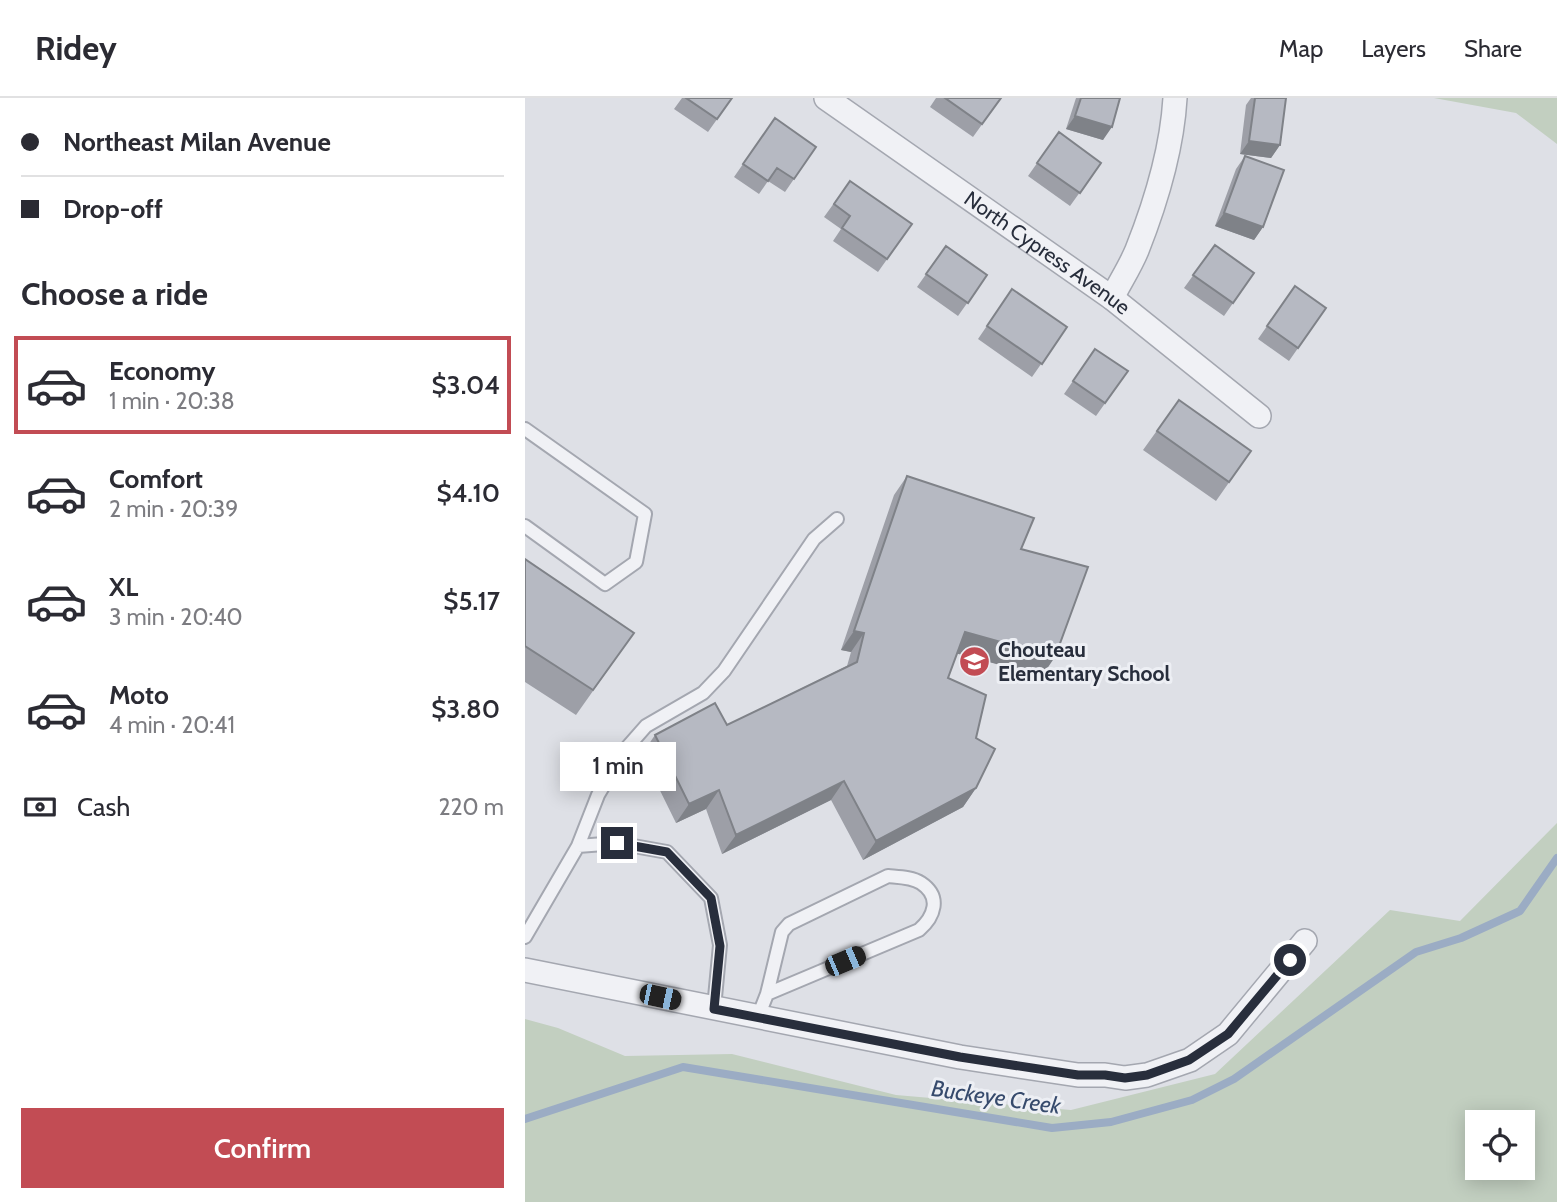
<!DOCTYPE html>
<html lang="en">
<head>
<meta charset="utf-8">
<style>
	:root { --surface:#fff; --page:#f7f7f7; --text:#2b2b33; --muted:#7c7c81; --line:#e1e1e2; --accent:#c24c54 }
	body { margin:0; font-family:Cabin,sans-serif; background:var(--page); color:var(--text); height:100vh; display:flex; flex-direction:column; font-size:26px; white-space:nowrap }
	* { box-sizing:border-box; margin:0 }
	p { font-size:23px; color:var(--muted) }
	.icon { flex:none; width:38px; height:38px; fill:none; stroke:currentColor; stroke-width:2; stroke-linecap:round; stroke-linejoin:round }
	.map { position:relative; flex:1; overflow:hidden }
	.panel { display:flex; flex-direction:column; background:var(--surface); width:525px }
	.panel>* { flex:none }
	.guide { display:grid; align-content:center; height:154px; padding:0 21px; background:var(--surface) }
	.buttons { position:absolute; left:940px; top:1012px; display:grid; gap:14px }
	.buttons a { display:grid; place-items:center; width:70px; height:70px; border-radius:0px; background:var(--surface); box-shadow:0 4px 18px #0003; font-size:35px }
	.end { position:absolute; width:32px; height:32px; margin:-16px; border:9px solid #282e3c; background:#fff; box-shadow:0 0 0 4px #fff }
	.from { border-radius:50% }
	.bubble { position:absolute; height:49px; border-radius:0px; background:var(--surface); box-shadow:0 4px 18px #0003; font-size:23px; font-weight:600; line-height:49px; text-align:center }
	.car { position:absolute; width:21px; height:42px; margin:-21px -10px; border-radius:9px; box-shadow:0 0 5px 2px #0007; background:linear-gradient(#222 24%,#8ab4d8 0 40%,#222 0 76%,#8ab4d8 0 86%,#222 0) }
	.guide b { display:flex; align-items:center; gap:24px; height:66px; font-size:26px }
	.guide b+b { border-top:2px solid var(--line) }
	.guide i { width:18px; height:18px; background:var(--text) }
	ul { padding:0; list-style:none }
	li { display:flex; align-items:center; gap:21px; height:98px; margin:0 14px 10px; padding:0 7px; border:4px solid transparent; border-radius:0px }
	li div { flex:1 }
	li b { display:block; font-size:26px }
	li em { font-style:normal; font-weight:600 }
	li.active { border-color:var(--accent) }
	li>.icon { width:63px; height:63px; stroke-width:1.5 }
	h2 { padding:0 21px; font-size:32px; line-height:84px }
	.pay { display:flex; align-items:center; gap:18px; height:77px; padding:0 21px; font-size:26px }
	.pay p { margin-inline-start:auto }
	.action { display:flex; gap:14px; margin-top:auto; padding:14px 21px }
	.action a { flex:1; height:80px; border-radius:0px; background:var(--accent); color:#fff; font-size:28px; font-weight:600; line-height:80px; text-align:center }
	header { display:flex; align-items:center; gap:42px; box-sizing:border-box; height:98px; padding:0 35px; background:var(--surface); border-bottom:2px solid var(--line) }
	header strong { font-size:33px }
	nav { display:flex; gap:38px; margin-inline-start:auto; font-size:24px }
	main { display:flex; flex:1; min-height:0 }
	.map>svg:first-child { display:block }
	.green { fill:#c2cfc0; fill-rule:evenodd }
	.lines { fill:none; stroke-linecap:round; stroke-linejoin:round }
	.stream { stroke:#9bacc4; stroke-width:8 }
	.lane-casing { stroke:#a4a7b0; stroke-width:16 }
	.street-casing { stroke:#a4a7b0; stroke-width:26 }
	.lane { stroke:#f0f1f5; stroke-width:12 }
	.street { stroke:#f0f1f5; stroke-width:23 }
	.wall { fill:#9d9fa7 }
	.shaded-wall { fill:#7f8288 }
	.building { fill:#b6b9c2; stroke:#7f8288; stroke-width:2 }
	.route { stroke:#282e3c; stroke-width:9 }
	.labels { text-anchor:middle; stroke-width:6; stroke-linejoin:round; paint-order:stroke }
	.street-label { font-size:21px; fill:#282e3c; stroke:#edeff4 }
	.poi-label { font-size:21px; font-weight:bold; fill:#282e3c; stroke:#edeff4; text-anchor:start }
	.water-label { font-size:23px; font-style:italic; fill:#364a6c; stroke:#edeff4 }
</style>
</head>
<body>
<header>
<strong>Ridey</strong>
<nav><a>Map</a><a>Layers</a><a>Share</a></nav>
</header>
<main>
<section class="panel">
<div class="guide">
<b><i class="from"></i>Northeast Milan Avenue</b>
<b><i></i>Drop-off</b>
</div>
<h2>Choose a ride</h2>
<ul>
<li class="active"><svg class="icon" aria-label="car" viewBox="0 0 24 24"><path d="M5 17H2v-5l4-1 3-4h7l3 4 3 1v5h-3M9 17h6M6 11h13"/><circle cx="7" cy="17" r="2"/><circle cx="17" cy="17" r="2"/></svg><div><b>Economy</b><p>1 min · 20:38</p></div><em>$3.04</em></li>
<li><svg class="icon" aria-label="car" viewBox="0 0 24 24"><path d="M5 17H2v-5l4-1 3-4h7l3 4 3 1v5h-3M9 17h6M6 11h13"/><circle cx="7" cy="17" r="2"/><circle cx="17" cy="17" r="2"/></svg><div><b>Comfort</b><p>2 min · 20:39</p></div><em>$4.10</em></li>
<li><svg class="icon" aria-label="car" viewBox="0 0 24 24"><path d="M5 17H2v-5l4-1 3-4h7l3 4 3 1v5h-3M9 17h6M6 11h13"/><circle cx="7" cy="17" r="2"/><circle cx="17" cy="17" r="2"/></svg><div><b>XL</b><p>3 min · 20:40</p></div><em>$5.17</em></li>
<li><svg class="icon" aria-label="car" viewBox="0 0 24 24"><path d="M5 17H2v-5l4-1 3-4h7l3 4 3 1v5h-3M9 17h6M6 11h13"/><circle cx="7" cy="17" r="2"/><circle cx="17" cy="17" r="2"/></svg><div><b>Moto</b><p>4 min · 20:41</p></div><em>$3.80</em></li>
</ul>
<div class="pay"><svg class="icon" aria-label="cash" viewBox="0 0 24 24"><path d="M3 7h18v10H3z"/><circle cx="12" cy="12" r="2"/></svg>Cash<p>220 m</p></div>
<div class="action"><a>Confirm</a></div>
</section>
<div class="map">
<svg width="1032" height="1104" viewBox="0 0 1032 1104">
	<rect width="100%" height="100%" fill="#dee0e6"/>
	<!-- green -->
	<path class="green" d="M909,0h123v46l-41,-31z
		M1032,725v379h-1032v-183l33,9 67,28 107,-2 164,41 175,15 144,-36 175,-164 70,11zM952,1024h46v45h-46z"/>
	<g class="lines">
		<!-- stream -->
		<path class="stream" d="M0,1021l158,-52 369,61 59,-6 81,-22 42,-21 182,-127 45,-14 59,-27 37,-53"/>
		<defs>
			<path id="lane" d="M0,331l120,85 -9,48 -31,22 -80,-58
				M53,748l20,-51 26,-44 22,-25 57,-33 21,-22 90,-132 23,-20
				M0,839l53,-91 39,-3 50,9 44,46 9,47 -6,63
				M233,919l9,-23 15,-62 7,-8 99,-48c10,1 24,1 33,7 21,14 13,34 -2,47l-152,64"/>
			<g id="street">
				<path id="s1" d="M301,0l286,200 147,118"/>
				<path d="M587,200c8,-16 18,-31 25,-48 19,-48 35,-100 38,-152"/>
				<path d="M0,872l435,87 118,18h27l20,3 22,-3 43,-15 38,-26 77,-93"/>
			</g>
		</defs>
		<!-- lane casing -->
		<use href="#lane" class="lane-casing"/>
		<!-- street casing -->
		<use href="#street" class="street-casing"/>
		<!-- lane -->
		<use href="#lane" class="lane"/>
		<!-- street -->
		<use href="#street" class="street"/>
	</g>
	<!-- wall -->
	<path class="wall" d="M157,0h50l-24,34 -34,-23z
		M411,0h65l-28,39 -43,-30z
		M551,0h44l-17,42 -37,-11z
		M726,0h35l-6,47 -9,13 -31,-4 6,-49z
		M250,20l41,29 -31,45 -17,-11 -9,13 -25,-17z
		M534,34l42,31 -31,43 -42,-30z
		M720,58l18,71 -9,13 -39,-14 21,-57z
		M325,83l62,43 -34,48 -45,-31 8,-12 -17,-12z
		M690,147l39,28 -30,43 -40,-28z
		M421,148l41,29 -29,41 -41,-29z
		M770,188l31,22 -37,53 -31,-22z
		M487,191l55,38 -35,50 -54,-38z
		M570,251l33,22 -32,45 -32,-22z
		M654,302l72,51 -35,50 -73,-51z
		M382,378l114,73 21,127 -85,-23 -9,25 28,60v50l-13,19 -100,53 -32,-60 -109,54 -16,-45 -30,14 -34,-69 13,-19 72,-10 120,-59 4,-14 -10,-2 53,-155z
		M0,461l109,74 -58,82 -51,-33z"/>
	<!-- shaded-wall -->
	<path class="shaded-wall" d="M550,18l37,11 -9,13 -37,-11z
		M724,43l31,4 -9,13 -31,-4z
		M699,115l39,14 -9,13 -39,-14z
		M329,533l10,2 -13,19 -10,-2z
		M440,534l90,25 -13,19 -91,-24z
		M319,683l-13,19 -109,54 14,-19z
		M451,690l-13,19 -100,53 13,-19z
		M194,692l-13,19 -30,14 13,-19z"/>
	<!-- building -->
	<path class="building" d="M161,0h46l-15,21z
		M420,0h56l-19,26z
		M556,0h39l-8,29 -37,-11z
		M730,0h31l-6,47 -31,-4z
		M250,20l41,29 -22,32 -17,-11 -9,13 -25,-17z
		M534,34l42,31 -21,30 -43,-30z
		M720,58l39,14 -21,57 -39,-14z
		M325,83l62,43 -25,35 -45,-31 8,-12 -16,-12z
		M690,147l39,28 -21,30 -40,-28z
		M421,148l41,29 -19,28 -42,-29z
		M770,188l31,22 -28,40 -31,-22z
		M487,191l55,38 -25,37 -55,-38z
		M570,251l33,22 -23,32 -32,-22z
		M654,302l72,51 -22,31 -72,-51z
		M382,378l127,42 -13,31 67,18 -33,90 -90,-25 -17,46 38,17 -10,43 19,11 -19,39 -100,53 -32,-60 -108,54 -17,-45 -30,14 -34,-69 60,-32 12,22 130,-63 7,-29 -10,-2z
		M0,461l109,74 -41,57 -68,-44z"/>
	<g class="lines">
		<!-- route -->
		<path class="route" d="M92,745l50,9 44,46 9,48 -6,63 246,48 118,18h27l20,3 22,-3 42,-15 39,-26 62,-74"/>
	</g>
	<!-- icons -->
	<defs>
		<symbol id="school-disc" viewBox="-11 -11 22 22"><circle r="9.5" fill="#c24c54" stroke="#edeff4"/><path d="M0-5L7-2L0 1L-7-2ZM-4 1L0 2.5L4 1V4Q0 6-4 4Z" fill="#fff"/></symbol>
	</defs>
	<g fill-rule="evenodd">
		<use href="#school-disc" x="432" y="546" width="35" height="35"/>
	</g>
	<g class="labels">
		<!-- street labels -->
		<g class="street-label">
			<text dy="7" stroke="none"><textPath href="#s1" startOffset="270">North Cypress Avenue</textPath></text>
		</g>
		<!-- poi labels -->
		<g class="poi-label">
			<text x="473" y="559">Chouteau<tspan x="473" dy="24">Elementary School</tspan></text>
		</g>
		<!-- water labels -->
		<g class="water-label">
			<text transform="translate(471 999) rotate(8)" y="8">Buckeye Creek</text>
		</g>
	</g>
</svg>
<div class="buttons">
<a><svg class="icon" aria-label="locate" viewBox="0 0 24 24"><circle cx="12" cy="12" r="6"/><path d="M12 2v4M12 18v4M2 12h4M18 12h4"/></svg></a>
</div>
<i class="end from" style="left:765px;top:862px"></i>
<i class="end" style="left:92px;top:745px"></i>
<div class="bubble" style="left:35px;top:644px;width:116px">1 min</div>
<i class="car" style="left:320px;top:863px;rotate:67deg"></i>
<i class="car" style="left:135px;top:899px;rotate:102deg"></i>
</div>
</main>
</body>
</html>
